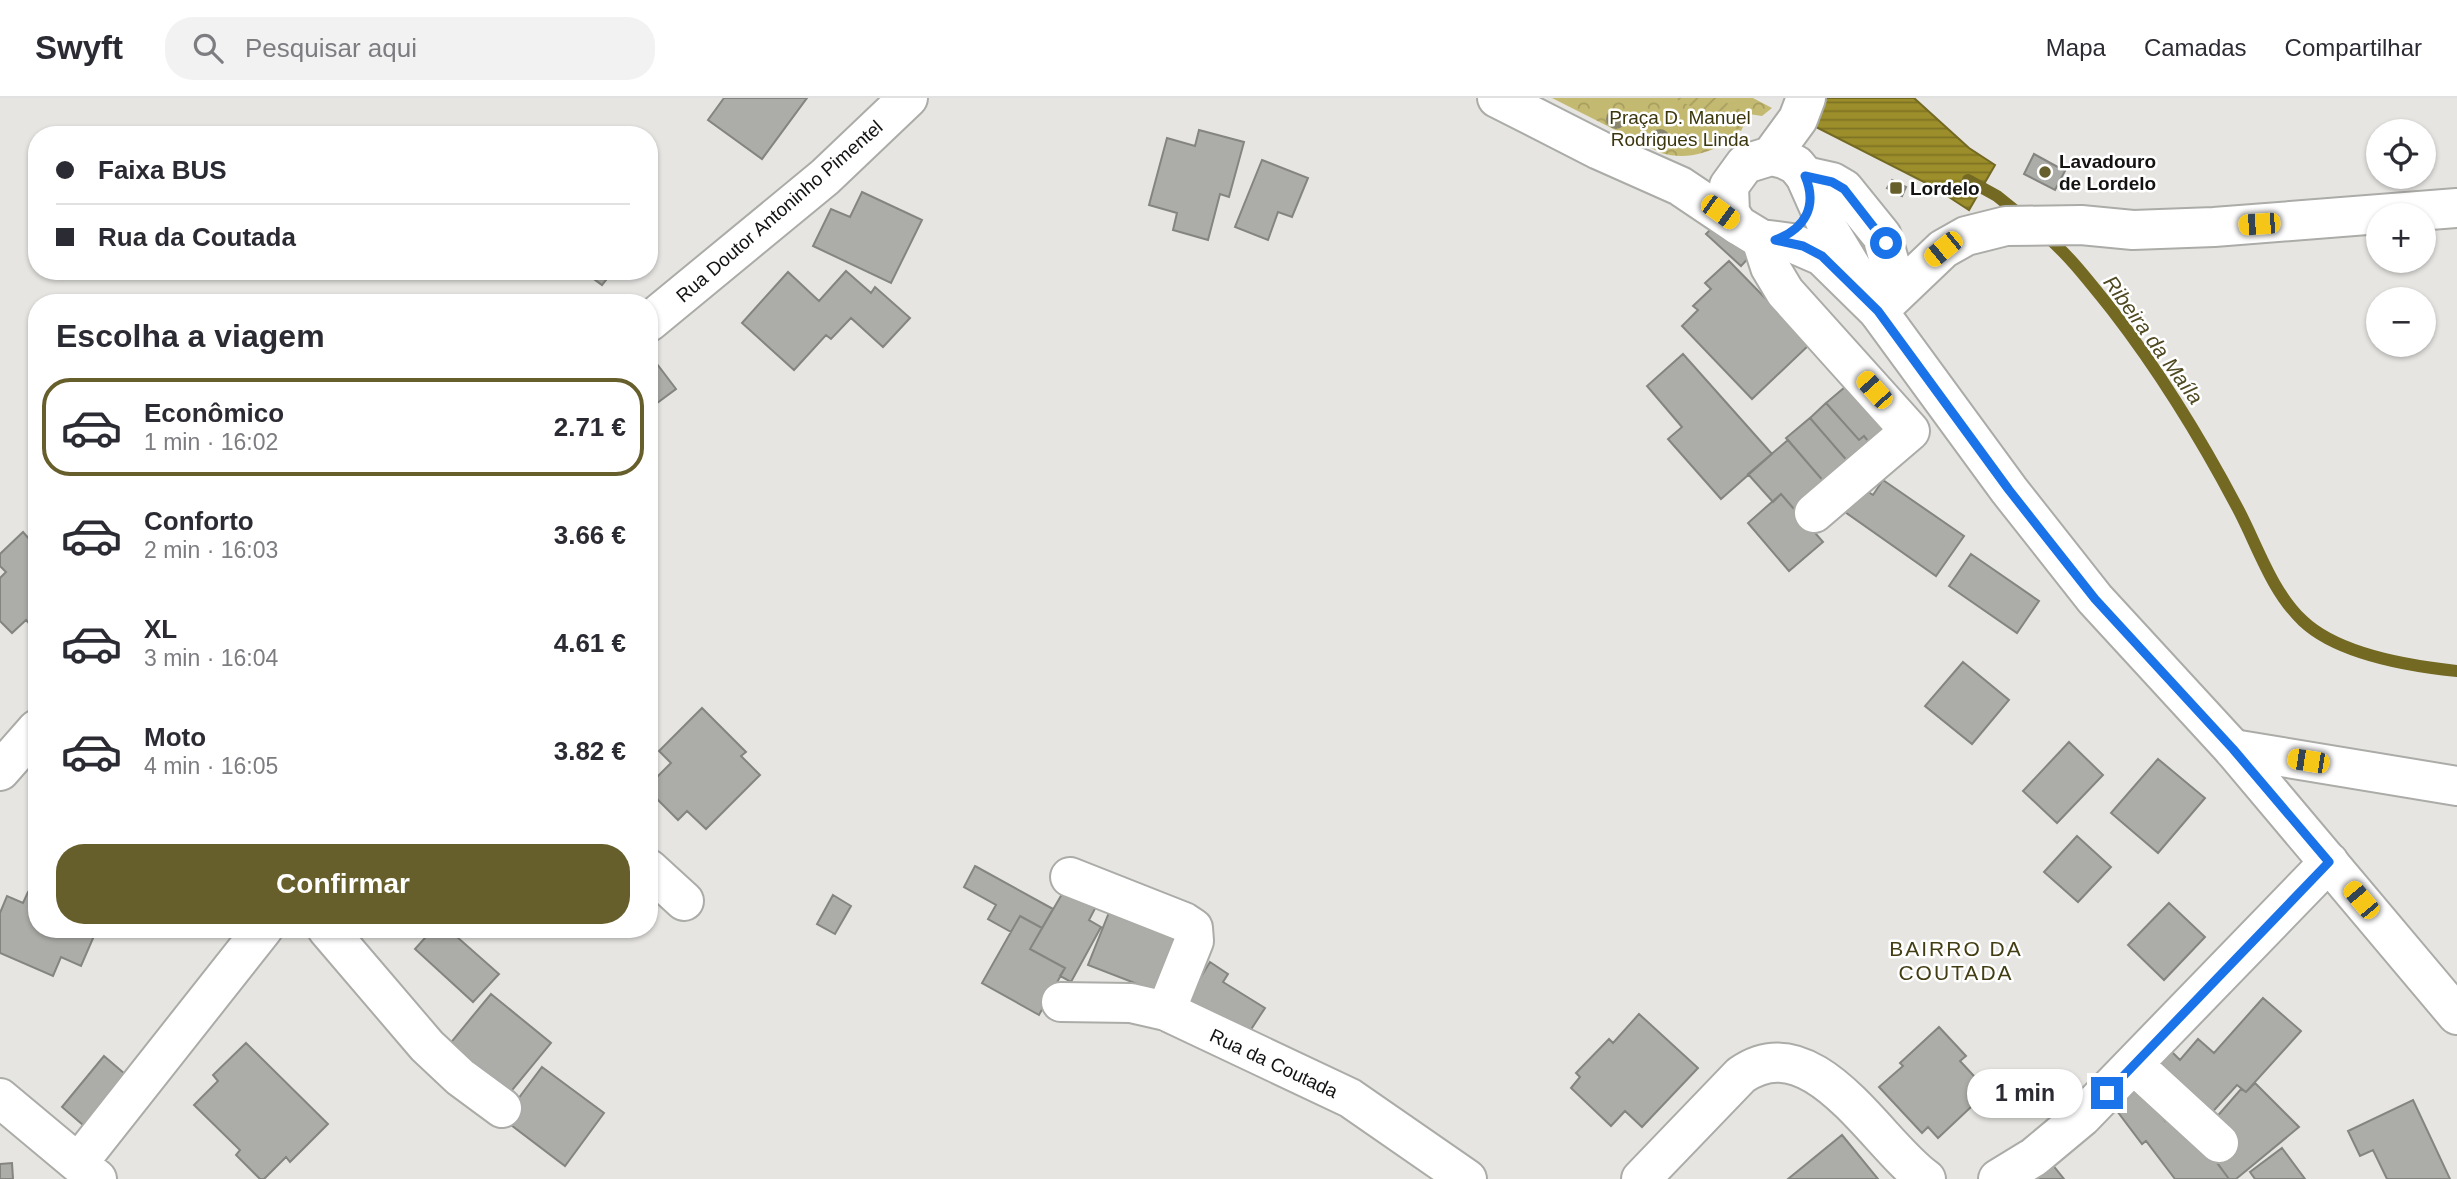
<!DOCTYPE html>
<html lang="pt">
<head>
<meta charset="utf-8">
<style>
	:root { --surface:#fff; --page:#f2f2f3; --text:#2b2b33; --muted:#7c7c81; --line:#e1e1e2; --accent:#665e2b }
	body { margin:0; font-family:Helvetica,sans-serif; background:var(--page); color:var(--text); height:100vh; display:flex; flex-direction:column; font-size:26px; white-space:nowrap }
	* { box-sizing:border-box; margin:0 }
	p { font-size:23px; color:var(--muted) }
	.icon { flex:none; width:38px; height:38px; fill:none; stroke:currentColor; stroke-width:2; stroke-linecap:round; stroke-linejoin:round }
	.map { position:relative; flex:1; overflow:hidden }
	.side { position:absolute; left:28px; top:196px; width:630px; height:644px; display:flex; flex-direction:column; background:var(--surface); border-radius:28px; box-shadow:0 2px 5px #0004 }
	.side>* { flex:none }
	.guide { position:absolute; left:28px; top:28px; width:630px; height:154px; border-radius:28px; box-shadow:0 2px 5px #0004; display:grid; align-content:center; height:154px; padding:0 28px; background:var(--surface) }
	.buttons { position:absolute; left:2366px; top:21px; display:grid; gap:14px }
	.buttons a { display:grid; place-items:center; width:70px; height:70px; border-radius:50%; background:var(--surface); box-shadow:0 2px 5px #0004; font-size:35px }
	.end { position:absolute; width:32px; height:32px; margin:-16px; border:9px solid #1a73e8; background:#fff; box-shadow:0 0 0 4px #fff }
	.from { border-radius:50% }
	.bubble { position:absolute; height:49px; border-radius:24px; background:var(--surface); box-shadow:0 2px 5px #0004; font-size:23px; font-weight:800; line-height:49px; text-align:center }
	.car { position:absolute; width:21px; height:42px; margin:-21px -10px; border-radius:9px; box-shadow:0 0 5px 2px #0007; background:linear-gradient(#f5c518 24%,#345 0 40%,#f5c518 0 76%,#345 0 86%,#f5c518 0) }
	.guide b { display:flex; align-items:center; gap:24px; height:66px; font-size:26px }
	.guide b+b { border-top:2px solid var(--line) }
	.guide i { width:18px; height:18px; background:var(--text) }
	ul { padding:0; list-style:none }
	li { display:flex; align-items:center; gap:21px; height:98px; margin:0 14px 10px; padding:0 14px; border:4px solid transparent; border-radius:28px }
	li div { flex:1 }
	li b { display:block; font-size:26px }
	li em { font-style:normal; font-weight:800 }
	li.on { border-color:var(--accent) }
	li>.icon { width:63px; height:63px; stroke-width:1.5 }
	h2 { padding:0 28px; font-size:32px; line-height:84px }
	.cta { display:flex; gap:14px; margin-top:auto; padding:14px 28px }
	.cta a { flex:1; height:80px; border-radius:28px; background:var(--accent); color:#fff; font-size:28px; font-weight:800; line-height:80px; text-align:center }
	header { display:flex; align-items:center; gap:42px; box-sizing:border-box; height:98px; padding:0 35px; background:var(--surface); border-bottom:2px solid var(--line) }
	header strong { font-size:33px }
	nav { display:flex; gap:38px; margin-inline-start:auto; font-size:24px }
	.search { width:490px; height:63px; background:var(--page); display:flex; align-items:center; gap:18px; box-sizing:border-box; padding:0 24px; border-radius:28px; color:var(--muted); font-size:26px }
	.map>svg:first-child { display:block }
	.park { fill:url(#park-crowns) }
	.garden { fill:url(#garden-furrows) }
	.water { fill:url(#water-rules); stroke:#736923; stroke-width:2 }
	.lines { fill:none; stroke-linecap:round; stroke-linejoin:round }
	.stream { stroke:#736923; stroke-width:12 }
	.building { fill:#acaca8; stroke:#848480; stroke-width:2 }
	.minor-casing { stroke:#ababa8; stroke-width:42 }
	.major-casing { stroke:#ababa8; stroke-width:42 }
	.minor { stroke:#fff; stroke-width:38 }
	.major { stroke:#fff; stroke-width:38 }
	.tree { fill:#88856c }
	.route { stroke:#1a73e8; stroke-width:9 }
	.poi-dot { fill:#665e2b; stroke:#fff; stroke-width:2.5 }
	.labels { text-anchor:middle; stroke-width:5; stroke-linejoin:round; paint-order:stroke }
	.park-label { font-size:19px; fill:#3c360c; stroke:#fff }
	.poi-label { font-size:19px; font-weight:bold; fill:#141312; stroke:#fff; text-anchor:start }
	.street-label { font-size:19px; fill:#141312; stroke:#fff }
	.water-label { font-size:21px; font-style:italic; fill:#4f4921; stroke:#fff }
	.neighbourhood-label { font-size:21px; letter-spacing:2px; fill:#433d14; stroke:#fff }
</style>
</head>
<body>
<header>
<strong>Swyft</strong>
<div class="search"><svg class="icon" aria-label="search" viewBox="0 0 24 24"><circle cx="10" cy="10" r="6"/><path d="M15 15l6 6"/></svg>Pesquisar aqui</div>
<nav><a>Mapa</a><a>Camadas</a><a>Compartilhar</a></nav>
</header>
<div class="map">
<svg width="2457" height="1081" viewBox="0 0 2457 1081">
	<defs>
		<pattern id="park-crowns" width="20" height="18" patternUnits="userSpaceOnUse" patternTransform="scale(1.75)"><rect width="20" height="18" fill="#c4b970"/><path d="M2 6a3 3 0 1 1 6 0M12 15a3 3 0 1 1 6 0" fill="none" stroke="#a89e60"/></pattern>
		<pattern id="garden-furrows" width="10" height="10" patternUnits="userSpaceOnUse" patternTransform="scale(1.75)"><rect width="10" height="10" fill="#c4b970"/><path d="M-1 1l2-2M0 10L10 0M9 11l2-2" fill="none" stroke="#a89e60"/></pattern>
		<pattern id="water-rules" width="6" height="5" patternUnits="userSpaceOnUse" patternTransform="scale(1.75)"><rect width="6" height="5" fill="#9c8e2a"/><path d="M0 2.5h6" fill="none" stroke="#7e7323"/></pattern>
	</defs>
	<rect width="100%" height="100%" fill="#e6e5e2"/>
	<!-- park -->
	<path class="park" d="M1552,0h201l19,10 -10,8 -13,-2c-16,33 -54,49 -88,39z"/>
	<!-- garden -->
	<path class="garden" d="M1674,0h43l32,16 -8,17z"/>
	<!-- water -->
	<path class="water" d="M1823,0h91l55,50 26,17 -26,45 -37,-24 -120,-61z"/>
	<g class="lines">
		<!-- stream -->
		<path class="stream" d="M1968,82l29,16 26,21
			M2045,137c26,22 46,49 67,75 48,62 88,127 125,197 20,37 34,84 66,114 36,34 106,45 154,50"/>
	</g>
	<!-- building -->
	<path class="building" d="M724,0h83l-45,61 -54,-39z
		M1199,32l45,12 -15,55 -9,-3 -12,46 -35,-10 4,-17 -28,-8 18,-67 28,8z
		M2034,56l31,17 -10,19 -31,-16z
		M1262,62l46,18 -16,39 -14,-5 -10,28 -33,-13z
		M1892,82l14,7 -4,9 -15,-8z
		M862,94l60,28 -31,63 -78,-37 18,-37 19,8z
		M1718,124l35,31 -12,13 -35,-32z
		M1729,163l81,83 -58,55 -70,-73 16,-16 -5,-4 18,-17 -6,-6z
		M583,173h30l-11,14z
		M846,173l25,22 4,-6 35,31 -27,29 -32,-29 -20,21 -5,-4 -32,35 -52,-47 46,-51 31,29z
		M1683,256l89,100 -51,45 -53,-60 14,-12 -35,-41z
		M654,262l22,29 -27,20v-46z
		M1851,284l47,53 -21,17 -13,-16 -5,4 -33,-37z
		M1826,305l33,37 5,-4 13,16 -21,19 -46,-53z
		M1810,320l46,53 -24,20 -46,-53z
		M1788,342l37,43 -26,32 -18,-21 -8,8 -25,-28z
		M1883,382l81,56 -28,40 -101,-71 24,-19 14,9z
		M1781,396l42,48 -34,29 -41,-48z
		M23,434l7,8 7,-7v99l-11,-12 -14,13 -12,-12v-43l6,-6 -6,-6v-12z
		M1971,456l68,47 -22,32 -68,-47z
		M1963,564l46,38 -37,44 -47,-38z
		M702,610l44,44 -5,4 19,19 -54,54 -19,-18 -9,9 -29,-29v-6l22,-22 -12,-12z
		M2069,644l34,33 -46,48 -34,-32z
		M2158,661l47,39 -47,55 -47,-40z
		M2077,738l34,31 -33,35 -34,-30z
		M975,768l78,43 -11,19 -22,-12 -9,16 -23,-13 8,-14 -32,-18z
		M1069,784l31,17 -11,21 12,7 -30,55 -11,-6 5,-8 -35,-19z
		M28,794l9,3v34h60l-16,37 -20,-9 -8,19 -53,-23v-40l7,-17 16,7z
		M833,797l18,11 -16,28 -18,-10z
		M2169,805l36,34 -41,43 -36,-35z
		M1112,807l74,29 -23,60 -75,-29z
		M1020,818l22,12 -12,21 35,19 -26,47 -57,-32z
		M433,831h15l51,45 -26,28 -58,-53z
		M1210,864l18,12 -5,8 42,26 -15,23 -65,-28z
		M491,896l60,49 -43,52 -60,-49z
		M2263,900l38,33 -55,61 -9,-7 -31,34 -55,-48 19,-21 10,10 18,-21 16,14z
		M1639,916l59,54 -56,59 -17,-16 -14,15 -40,-38 9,-11 -4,-4 33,-34 4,4z
		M1939,929l27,29 -6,5 28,30 -50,47 -10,-11 -6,6 -43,-46 24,-21 -3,-3z
		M246,945l82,81 -38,38 -4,-5 -22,22h-4l-24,-24 4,-5 -46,-45 24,-24 -5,-6z
		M104,958l28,24 -42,51 -28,-24z
		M542,969l62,46 -39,53 -62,-47z
		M2255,985l44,44 -63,52h-7l-16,-22 1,-37 27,-31 5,3z
		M2140,990l25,33 3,-4 20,7 41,55h-54l-29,-38 -4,3 -28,-37z
		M2413,1002l37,79h-63l-14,-29 -13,6 -12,-25z
		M1842,1037l36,44h-90z
		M2282,1050l23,31h-50l-5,-7z
		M12,1065l1,16h-13v-15z
		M2052,1066l12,15h-31z"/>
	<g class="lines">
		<defs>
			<path id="minor" d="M1497,0l102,52 81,36 58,39
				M1805,78l27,6 12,7 38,47 8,28 -12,47
				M1761,141l9,28 15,25 125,139 -96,82
				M1878,213l65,-62 23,-13 40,-10 75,-1 52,5 81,-3 243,-19
				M649,224l176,-145 83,-79
				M2233,651l224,37
				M0,673l37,-42
				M649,771l35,32
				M1070,779l114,45 9,6 1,13 -28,70
				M327,831l100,117 33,31 42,31
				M1061,904l70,1 35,8 184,87 117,81
				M2134,967l85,78
				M0,1000l97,81
				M79,1064l184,-233
				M1641,1081l100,-104c73,-51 136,70 185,104
				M1998,1081l36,-22 48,-40 247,-255"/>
			<path id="major" d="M1771,58l27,-37 8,-21
				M1878,213l-56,-55 -30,-13 -31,-4 -23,-14 -8,-12 -1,-27 16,-22 26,-8 13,3 12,6 9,11 24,54 49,81 131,179 86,109 138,150 224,266"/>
		</defs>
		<!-- minor casing -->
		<use href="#minor" class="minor-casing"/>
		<!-- major casing -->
		<use href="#major" class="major-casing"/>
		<!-- minor -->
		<use href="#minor" class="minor"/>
		<!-- major -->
		<use href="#major" class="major"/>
	</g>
	<!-- trees -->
	<g class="tree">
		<circle cx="1616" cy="21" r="10"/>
		<circle cx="1660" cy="41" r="10"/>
	</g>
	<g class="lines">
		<!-- route -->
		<path class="route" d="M1886,145l-42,-54 -12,-7 -27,-6c13,30 0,53 -30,64l28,6 19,10 56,55 131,179 86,109 138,150 96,113 -222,231"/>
	</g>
	<!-- markers -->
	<g class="poi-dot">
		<circle cx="2045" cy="74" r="7"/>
		<rect x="1889" y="83" width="14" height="14" rx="3.5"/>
	</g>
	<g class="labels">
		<!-- park labels -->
		<g class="park-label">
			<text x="1680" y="26">Praça D. Manuel<tspan x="1680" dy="22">Rodrigues Linda</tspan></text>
		</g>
		<!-- poi labels -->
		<g class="poi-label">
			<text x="2059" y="70">Lavadouro<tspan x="2059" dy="22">de Lordelo</tspan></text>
			<text x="1910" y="97">Lordelo</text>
		</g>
		<!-- street labels -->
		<g class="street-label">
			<text transform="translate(779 113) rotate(-41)" y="7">Rua Doutor Antoninho Pimentel</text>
			<text transform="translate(1274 965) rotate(25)" y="7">Rua da Coutada</text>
		</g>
		<!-- water labels -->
		<g class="water-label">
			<text transform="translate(2153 242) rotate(54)" y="7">Ribeira da Maíla</text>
		</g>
		<!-- neighbourhood labels -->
		<g class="neighbourhood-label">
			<text x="1956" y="858">BAIRRO DA<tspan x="1956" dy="24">COUTADA</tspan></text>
		</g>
	</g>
</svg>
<div class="buttons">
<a><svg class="icon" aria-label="locate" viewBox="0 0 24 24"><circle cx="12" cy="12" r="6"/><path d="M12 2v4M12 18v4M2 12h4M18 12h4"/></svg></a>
<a>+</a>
<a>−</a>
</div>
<i class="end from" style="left:1886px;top:145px"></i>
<i class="end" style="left:2107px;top:995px"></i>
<div class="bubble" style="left:1967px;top:971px;width:116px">1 min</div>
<i class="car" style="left:1720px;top:114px;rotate:126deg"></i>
<i class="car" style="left:2259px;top:126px;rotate:266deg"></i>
<i class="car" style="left:1943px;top:151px;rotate:231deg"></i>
<i class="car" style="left:1874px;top:292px;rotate:318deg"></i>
<i class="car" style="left:2308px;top:663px;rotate:279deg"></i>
<i class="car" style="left:2361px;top:802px;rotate:320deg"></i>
<div class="guide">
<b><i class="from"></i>Faixa BUS</b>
<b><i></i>Rua da Coutada</b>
</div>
<section class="side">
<h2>Escolha a viagem</h2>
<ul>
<li class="on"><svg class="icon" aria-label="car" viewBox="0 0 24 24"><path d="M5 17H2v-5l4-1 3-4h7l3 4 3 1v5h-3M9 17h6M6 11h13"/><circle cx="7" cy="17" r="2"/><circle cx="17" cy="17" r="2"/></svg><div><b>Econômico</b><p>1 min · 16:02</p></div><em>2.71 €</em></li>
<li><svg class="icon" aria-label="car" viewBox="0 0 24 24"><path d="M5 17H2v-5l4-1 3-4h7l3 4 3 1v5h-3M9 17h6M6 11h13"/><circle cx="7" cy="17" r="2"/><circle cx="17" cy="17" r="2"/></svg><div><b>Conforto</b><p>2 min · 16:03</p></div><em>3.66 €</em></li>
<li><svg class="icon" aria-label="car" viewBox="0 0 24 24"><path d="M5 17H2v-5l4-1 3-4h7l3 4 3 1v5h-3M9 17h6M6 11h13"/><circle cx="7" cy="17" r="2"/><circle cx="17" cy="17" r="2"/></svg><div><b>XL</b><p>3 min · 16:04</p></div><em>4.61 €</em></li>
<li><svg class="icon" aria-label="car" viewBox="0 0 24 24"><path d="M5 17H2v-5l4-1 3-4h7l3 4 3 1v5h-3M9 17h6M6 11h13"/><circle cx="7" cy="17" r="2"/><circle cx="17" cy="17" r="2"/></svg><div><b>Moto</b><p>4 min · 16:05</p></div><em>3.82 €</em></li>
</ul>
<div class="cta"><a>Confirmar</a></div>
</section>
</div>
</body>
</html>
